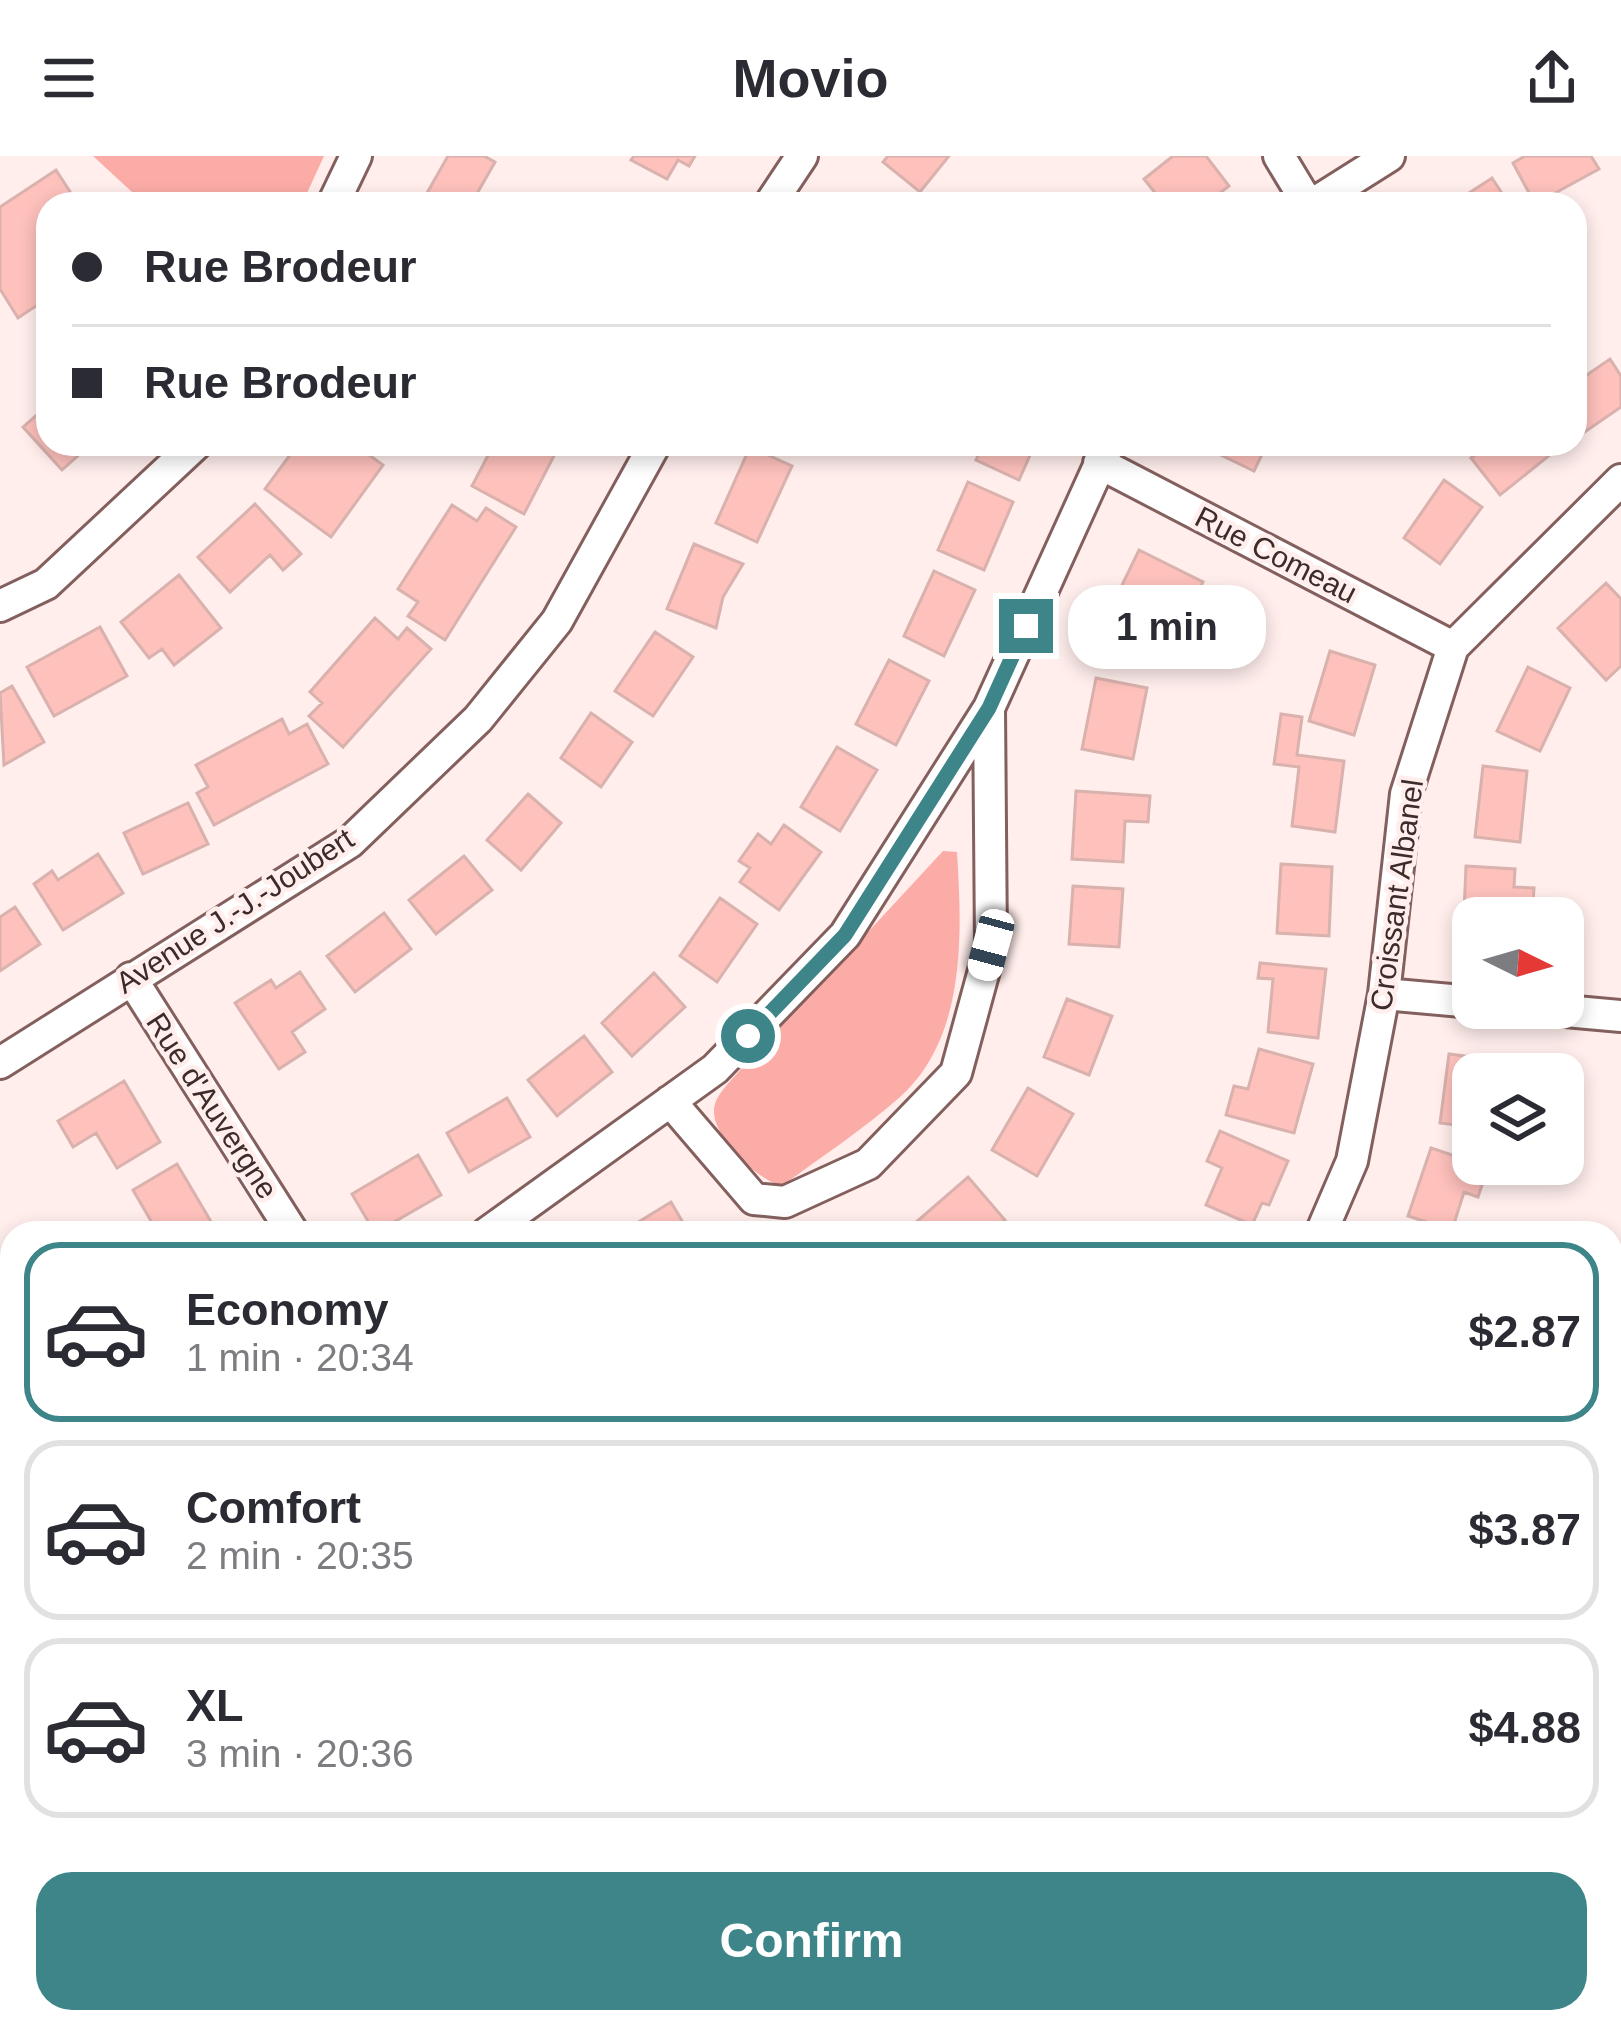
<!DOCTYPE html>
<html lang="en">
<head>
<meta charset="utf-8">
<style>
	:root { --surface:#fff; --page:#f2f2f3; --text:#2b2b33; --muted:#7c7c81; --line:#e1e1e2; --accent:#3d8589 }
	body { margin:0; font-family:Arial,sans-serif; background:var(--page); color:var(--text); height:100vh; display:flex; flex-direction:column; font-size:45px; white-space:nowrap }
	* { box-sizing:border-box; margin:0 }
	p { font-size:39px; color:var(--muted) }
	.icon { flex:none; width:66px; height:66px; fill:none; stroke:currentColor; stroke-width:2; stroke-linecap:round; stroke-linejoin:round }
	.map { position:relative; flex:1; overflow:hidden }
	.sheet { position:absolute; left:0px; top:1065px; width:1623px; height:813px; display:flex; flex-direction:column; background:var(--surface); border-radius:36px 36px 0 0; box-shadow:0 6px 18px #0003 }
	.sheet>* { flex:none }
	.top-card { position:absolute; left:36px; top:36px; width:1551px; height:264px; border-radius:36px; box-shadow:0 6px 18px #0003; display:grid; align-content:center; height:264px; padding:0 36px; background:var(--surface) }
	.needle { width:78px; rotate:95deg }
	.controls { position:absolute; left:1452px; top:741px; display:grid; gap:24px }
	.controls a { display:grid; place-items:center; width:132px; height:132px; border-radius:24px; background:var(--surface); box-shadow:0 6px 18px #0003; font-size:60px }
	.end { position:absolute; width:54px; height:54px; margin:-27px; border:15px solid #3d8589; background:#fff; box-shadow:0 0 0 6px #fff }
	.from { border-radius:50% }
	.bubble { position:absolute; height:84px; border-radius:36px; background:var(--surface); box-shadow:0 6px 18px #0003; font-size:39px; font-weight:800; line-height:84px; text-align:center }
	.car { position:absolute; width:36px; height:72px; margin:-36px -18px; border-radius:15px; box-shadow:0 0 9px 3px #0007; background:linear-gradient(#fff 24%,#345 0 40%,#fff 0 76%,#345 0 86%,#fff 0) }
	.top-card b { display:flex; align-items:center; gap:42px; height:114px; font-size:45px }
	.top-card b+b { border-top:3px solid var(--line) }
	.top-card i { width:30px; height:30px; background:var(--text) }
	ul { padding:21px 0 0; list-style:none }
	li { display:flex; align-items:center; gap:36px; height:180px; margin:0 24px 18px; padding:0 12px; border:6px solid var(--line); border-radius:36px }
	li div { flex:1 }
	li b { display:block; font-size:45px }
	li em { font-style:normal; font-weight:800 }
	li.current { border-color:var(--accent) }
	li>.icon { width:108px; height:108px; stroke-width:1.5 }
	.cta { display:flex; gap:24px; margin-top:auto; padding:24px 36px }
	.cta a { flex:1; height:138px; border-radius:36px; background:var(--accent); color:#fff; font-size:48px; font-weight:800; line-height:138px; text-align:center }
	header { display:flex; justify-content:space-between; align-items:center; height:156px; padding:0 36px; background:var(--surface); font-size:54px; font-weight:800 }
	.map>svg:first-child { display:block }
	.built { fill:#ffe0dd }
	.green { fill:#fbaca7 }
	.building { fill:#fec1bc; stroke:#d9b1ad; stroke-width:3 }
	.lines { fill:none; stroke-linecap:round; stroke-linejoin:round }
	.service-casing { stroke:#83605d; stroke-width:21 }
	.minor-casing { stroke:#83605d; stroke-width:36 }
	.tertiary-casing { stroke:#83605d; stroke-width:45 }
	.motorway-casing { stroke:#83605d; stroke-width:63 }
	.service { stroke:#fff; stroke-width:15 }
	.minor { stroke:#fff; stroke-width:30 }
	.tertiary { stroke:#fff; stroke-width:39 }
	.motorway { stroke:#fff; stroke-width:57 }
	.route { stroke:#3d8589; stroke-width:15 }
	.labels { text-anchor:middle; stroke-width:9; stroke-linejoin:round; paint-order:stroke }
	.street-label { font-size:30px; fill:#3b2b2a; stroke:#ffeeec }
</style>
</head>
<body>
<header><svg class="icon" aria-label="menu" viewBox="0 0 24 24"><path d="M4 6h16M4 12h16M4 18h16"/></svg>Movio<svg class="icon" aria-label="share" viewBox="0 0 24 24"><path d="M12 15V3M7 8l5-5 5 5M5 13v7h14v-7"/></svg></header>
<div class="map">
<svg width="1621" height="1876" viewBox="0 0 1621 1876">
	<rect width="100%" height="100%" fill="#ffeeec"/>
	<!-- built -->
	<path class="built" d="M12,1600v266h160l-15,10h-157v-273z"/>
	<!-- green -->
	<path class="green" d="M93,0h231l-22,48h-157z
		M943,695l14,1c5,80 10,185 -57,245 -36,32 -79,60 -118,89 -25,-6 -76,-53 -67,-82 2,-8 11,-18 16,-24z"/>
	<!-- building -->
	<path class="building" d="M448,0h36l11,6 -24,42h-26l-18,-11z
		M634,0h61l-6,10 -11,-6 -11,19 -36,-19z
		M888,0h61l-29,36 -37,-30z
		M1173,0h33l23,30 -23,18h-42l-20,-25z
		M1525,0h66l8,13 -64,35 -22,-41z
		M56,14l22,34h-30v94l-30,20 -18,-29v-82z
		M1492,22l17,26h-57z
		M1610,203l11,17v31l-45,31 -1,-55z
		M48,249v39h43l-29,26 -39,-43z
		M298,288h56l29,21 -52,72 -66,-48z
		M494,288h66l-36,70 -52,-28z
		M983,288h52l-16,36 -43,-20z
		M1198,288h69l-13,27z
		M1488,288h64l4,6 -56,45 -29,-37z
		M750,291l42,19 -35,76 -41,-19z
		M1444,324l38,27 -42,57 -36,-26z
		M968,326l45,20 -29,68 -46,-20z
		M255,348l46,50 -18,16 -13,-15 -40,37 -32,-35z
		M452,349l25,16 9,-13 30,19 -71,113 -37,-24 10,-14 -20,-13z
		M694,388l49,20 -20,33 -7,31 -49,-19z
		M1139,394l64,32 -19,38 14,7 -12,25 -78,-38z
		M934,415l41,19 -31,66 -40,-20z
		M179,419l42,53 -47,37 -12,-16 -13,9 -28,-36z
		M1606,427l15,16v67l-15,14 -48,-52z
		M375,462l23,21 9,-11 24,21 -88,98 -34,-31 13,-13 -12,-11z
		M100,471l27,49 -73,40 -27,-49z
		M655,476l38,25 -40,59 -38,-25z
		M1330,495l45,14 -21,70 -45,-14z
		M889,504l40,21 -33,64 -40,-21z
		M1528,511l42,21 -30,63 -43,-20z
		M1096,522l51,10 -14,71 -51,-10z
		M12,530l32,56 -40,23 -4,-72z
		M591,557l41,29 -31,45 -40,-29z
		M1281,558l21,3 -5,38 47,6 -9,71 -43,-6 7,-59 -25,-3z
		M282,563l7,15 18,-10 21,40 -114,61 -17,-32 11,-6 -12,-22z
		M837,591l40,23 -37,61 -39,-24z
		M1483,610l44,5 -7,71 -45,-5z
		M1076,635l74,5 -2,26 -23,-1 -2,41 -51,-3z
		M528,638l33,29 -40,47 -34,-30z
		M188,647l20,41 -65,30 -19,-41z
		M784,669l37,27 -42,58 -39,-28 10,-14 -11,-7 19,-27 13,10z
		M98,698l25,39 -60,37 -29,-46 18,-13 6,9z
		M464,700l28,34 -56,44 -27,-34z
		M1281,708l51,3 -3,69 -52,-3z
		M1466,710l49,3 -1,18 20,1 -2,30h-59v19l-10,-1z
		M1073,730l50,3 -4,58 -50,-3z
		M720,742l37,26 -40,58 -37,-26z
		M15,751l25,37 -40,27v-54z
		M384,757l27,36 -56,43 -28,-36z
		M1260,807l66,6 -8,69 -50,-6 5,-53 -15,-1z
		M300,816l25,37 -33,23 13,20 -26,17 -44,-66 36,-23 5,8z
		M654,817l31,34 -53,49 -30,-33z
		M1067,843l45,17 -23,59 -45,-18z
		M584,880l28,36 -55,44 -29,-36z
		M1259,893l54,15 -19,69 -68,-18 8,-29 14,3z
		M1449,898l47,6 -2,14h-21v53l-33,-4z
		M124,925l36,61 -43,26 -21,-35 -23,14 -15,-26z
		M1028,932l45,26 -36,62 -45,-26z
		M507,942l23,39 -61,35 -22,-39z
		M1220,975l68,30 -19,44 -7,-2 -10,22 -46,-20 16,-37 -15,-7z
		M1431,992l57,19 -10,30 -14,-5 -12,38 -44,-14z
		M418,999l23,40 -66,38 -23,-39z
		M177,1008l36,61 -13,8h-42l-25,-43z
		M968,1021l37,43 -15,13h-68l-8,-9z
		M671,1046l18,31h-60l-2,-4z
		M1614,1100l7,3v78l-10,-4z
		M0,1134l12,21v40l-12,7z
		M418,1866h56l3,7 -54,3z
		M846,1866h81l-4,10h-75l-5,-2z
		M953,1866h24l22,10h-50z
		M1365,1866h70l-4,10h-37z"/>
	<g class="lines">
		<defs>
			<path id="service" d="M0,1545l12,-8
				M195,1876l16,-10"/>
			<path id="minor" d="M1279,0l29,48
				M333,48l23,-48
				M770,48l32,-48
				M1313,48l76,-48
				M1099,307l354,184
				M0,450l46,-22 150,-140
				M131,822l162,255
				M1384,838l89,8
				M1532,852l89,8
				M0,907l350,-221 128,-123 79,-98 98,-177
				M670,945l84,98 31,3 83,-38 88,-91 35,-128 -2,-237
				M487,1077l228,-164 130,-134 144,-227 120,-264
				M1321,1077l31,-72 32,-167 22,-200 47,-147 168,-167
				M1611,1376l10,-16
				M1158,1866l23,10"/>
			<path id="tertiary" d="M0,1361l12,19
				M0,1490l12,18
				M241,1866l7,10
				M329,1866l8,10"/>
			<path id="motorway" d="M1611,1749l10,-12
				M1502,1876l9,-10"/>
		</defs>
		<!-- service casing -->
		<use href="#service" class="service-casing"/>
		<!-- minor casing -->
		<use href="#minor" class="minor-casing"/>
		<!-- tertiary casing -->
		<use href="#tertiary" class="tertiary-casing"/>
		<!-- motorway casing -->
		<use href="#motorway" class="motorway-casing"/>
		<!-- service -->
		<use href="#service" class="service"/>
		<!-- minor -->
		<use href="#minor" class="minor"/>
		<!-- tertiary -->
		<use href="#tertiary" class="tertiary"/>
		<!-- motorway -->
		<use href="#motorway" class="motorway"/>
	</g>
	<g class="lines">
		<!-- route -->
		<path class="route" d="M748,880l97,-101 144,-227 37,-82"/>
	</g>
	<g class="labels">
		<!-- street labels -->
		<g class="street-label">
			<text transform="translate(1276 399) rotate(27)" y="10">Rue Comeau</text>
			<text transform="translate(1397 739) rotate(-82)" y="10">Croissant Albanel</text>
			<text transform="translate(235 755) rotate(-33)" y="10">Avenue J.-J.-Joubert</text>
			<text transform="translate(212 950) rotate(57)" y="10">Rue d'Auvergne</text>
		</g>
	</g>
</svg>
<div class="controls">
<a><svg class="needle" viewBox="-14 -14 28 28"><path d="M0-13l5 13h-10z" fill="#e53935"/><path d="M0 13l5-13h-10z" fill="#7c7c81"/></svg></a>
<a><svg class="icon" aria-label="layers" viewBox="0 0 24 24"><path d="M12 4l9 5-9 5-9-5zM3 14l9 5 9-5"/></svg></a>
</div>
<i class="end from" style="left:748px;top:880px"></i>
<i class="end" style="left:1026px;top:470px"></i>
<div class="bubble" style="left:1068px;top:429px;width:198px">1 min</div>
<i class="car" style="left:991px;top:789px;rotate:195deg"></i>
<div class="top-card">
<b><i class="from"></i>Rue Brodeur</b>
<b><i></i>Rue Brodeur</b>
</div>
<section class="sheet">
<ul>
<li class="current"><svg class="icon" aria-label="car" viewBox="0 0 24 24"><path d="M5 17H2v-5l4-1 3-4h7l3 4 3 1v5h-3M9 17h6M6 11h13"/><circle cx="7" cy="17" r="2"/><circle cx="17" cy="17" r="2"/></svg><div><b>Economy</b><p>1 min · 20:34</p></div><em>$2.87</em></li>
<li><svg class="icon" aria-label="car" viewBox="0 0 24 24"><path d="M5 17H2v-5l4-1 3-4h7l3 4 3 1v5h-3M9 17h6M6 11h13"/><circle cx="7" cy="17" r="2"/><circle cx="17" cy="17" r="2"/></svg><div><b>Comfort</b><p>2 min · 20:35</p></div><em>$3.87</em></li>
<li><svg class="icon" aria-label="car" viewBox="0 0 24 24"><path d="M5 17H2v-5l4-1 3-4h7l3 4 3 1v5h-3M9 17h6M6 11h13"/><circle cx="7" cy="17" r="2"/><circle cx="17" cy="17" r="2"/></svg><div><b>XL</b><p>3 min · 20:36</p></div><em>$4.88</em></li>
</ul>
<div class="cta"><a>Confirm</a></div>
</section>
</div>
</body>
</html>
